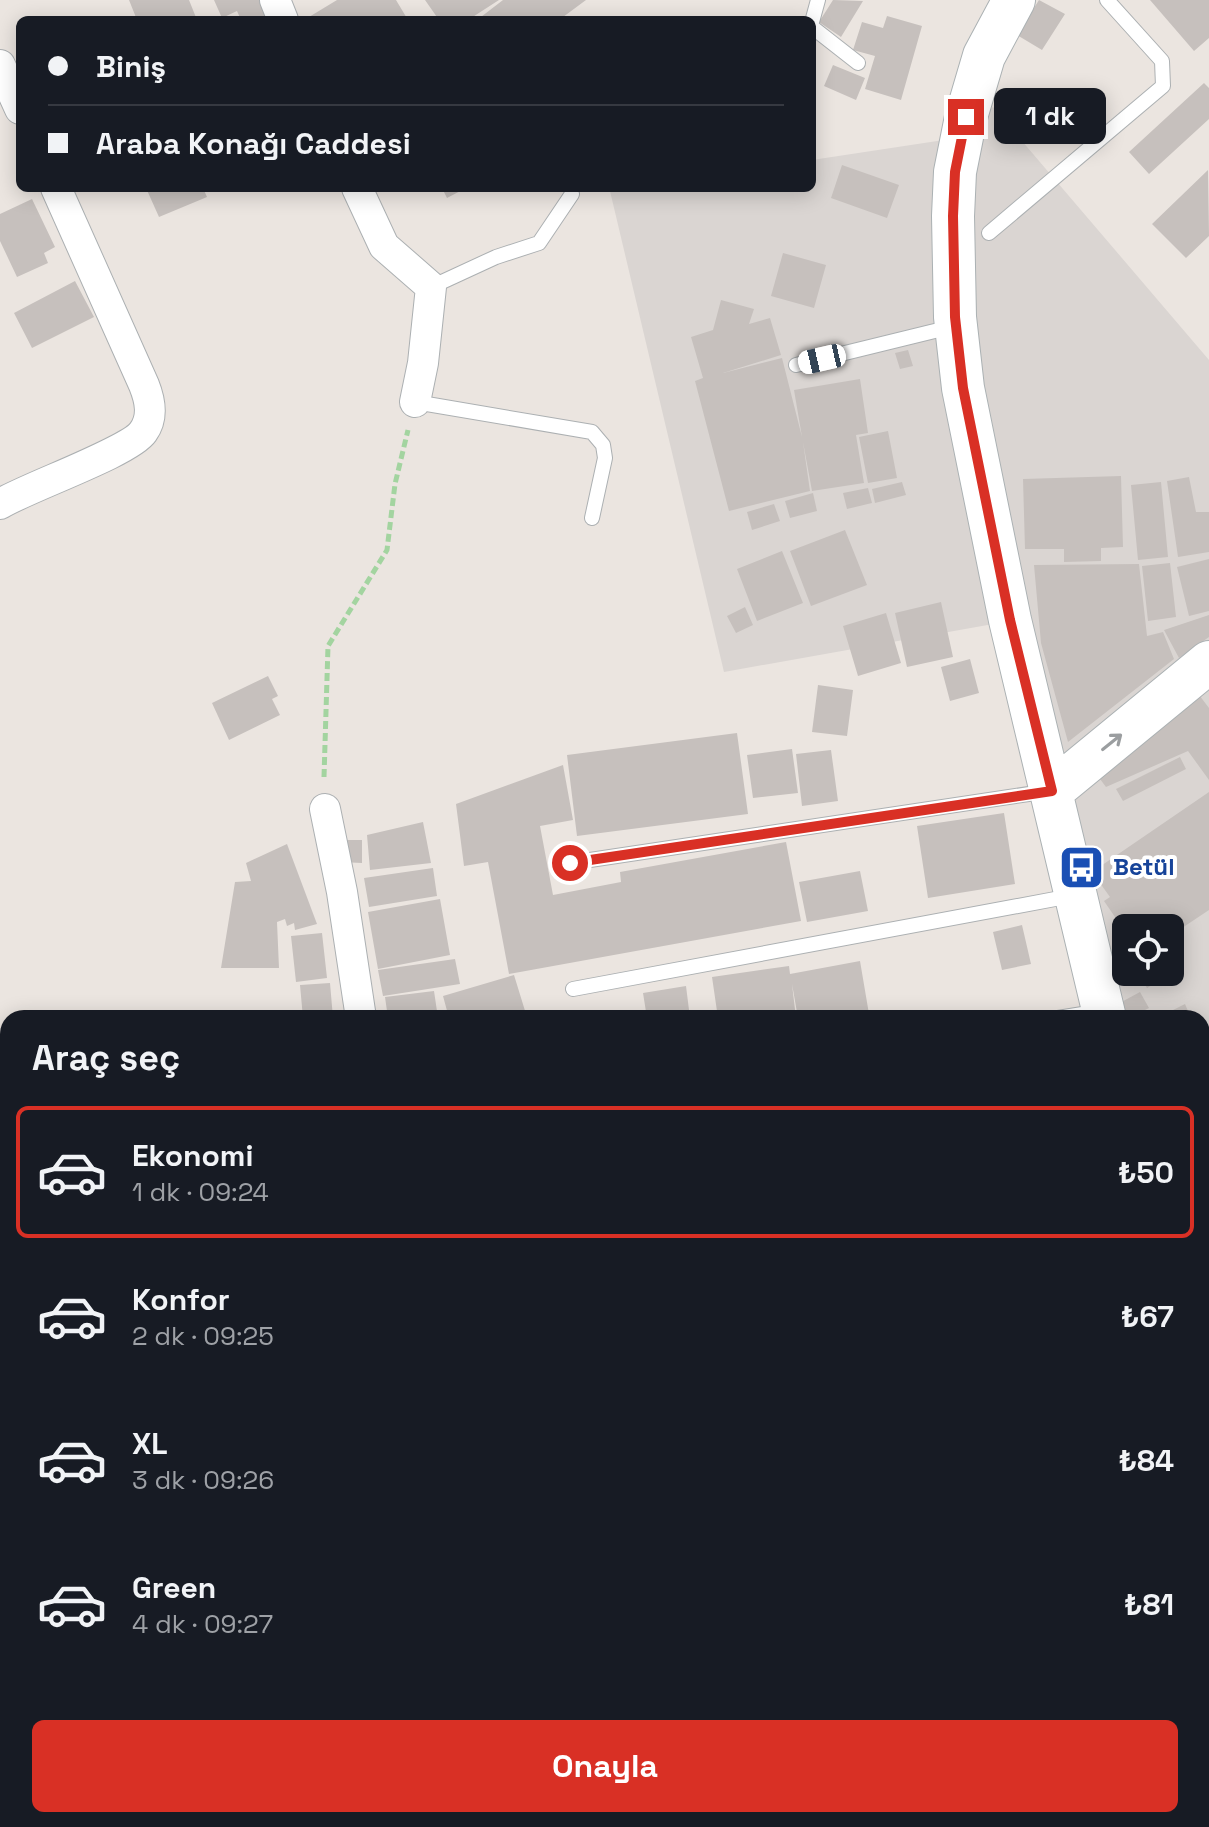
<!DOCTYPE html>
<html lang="tr">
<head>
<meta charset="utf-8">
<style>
	:root { --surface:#171b24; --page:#20242c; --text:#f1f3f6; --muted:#9ea1a6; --line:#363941; --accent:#d93025 }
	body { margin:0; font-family:"Space Grotesk",sans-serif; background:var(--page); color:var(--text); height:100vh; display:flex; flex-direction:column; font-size:30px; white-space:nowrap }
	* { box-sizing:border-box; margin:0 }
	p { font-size:26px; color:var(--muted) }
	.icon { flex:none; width:44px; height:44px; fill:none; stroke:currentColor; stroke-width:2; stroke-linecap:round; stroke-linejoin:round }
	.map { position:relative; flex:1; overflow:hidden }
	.details { position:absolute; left:0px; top:1010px; width:1210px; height:818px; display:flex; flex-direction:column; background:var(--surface); border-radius:24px 24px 0 0; box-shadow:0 4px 20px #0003 }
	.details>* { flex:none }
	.hud { position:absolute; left:16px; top:16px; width:800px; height:176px; border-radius:12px; box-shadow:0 4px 20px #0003; display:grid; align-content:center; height:176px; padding:0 32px; background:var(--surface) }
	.buttons { position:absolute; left:1112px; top:914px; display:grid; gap:16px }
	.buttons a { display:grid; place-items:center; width:72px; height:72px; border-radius:12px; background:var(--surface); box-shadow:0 4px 20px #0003; font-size:40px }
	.end { position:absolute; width:36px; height:36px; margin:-18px; border:10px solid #d93025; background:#fff; box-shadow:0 0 0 4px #fff }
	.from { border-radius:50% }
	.bubble { position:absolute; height:56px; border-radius:12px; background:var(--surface); box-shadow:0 4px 20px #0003; font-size:26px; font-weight:700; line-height:56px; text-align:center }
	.car { position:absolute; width:24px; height:48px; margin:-24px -12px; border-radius:10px; box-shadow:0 0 6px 2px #0007; background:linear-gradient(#fff 24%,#345 0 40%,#fff 0 76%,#345 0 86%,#fff 0) }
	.hud b { display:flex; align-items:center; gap:28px; height:76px; font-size:30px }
	.hud b+b { border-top:2px solid var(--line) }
	.hud i { width:20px; height:20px; background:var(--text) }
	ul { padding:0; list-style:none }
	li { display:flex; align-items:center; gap:24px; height:132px; margin:0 16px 12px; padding:0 16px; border:4px solid transparent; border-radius:12px }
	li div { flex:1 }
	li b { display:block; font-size:30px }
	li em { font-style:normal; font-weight:700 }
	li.selected { border-color:var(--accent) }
	li>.icon { width:72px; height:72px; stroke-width:1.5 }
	h2 { padding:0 32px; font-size:36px; line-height:96px }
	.button { display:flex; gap:16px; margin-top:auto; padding:16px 32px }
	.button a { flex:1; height:92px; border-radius:12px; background:var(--accent); color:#fff; font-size:32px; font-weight:700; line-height:92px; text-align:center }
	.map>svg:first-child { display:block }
	.industrial { fill:#dad5d2; fill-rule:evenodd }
	.building { fill:#c6c0bd }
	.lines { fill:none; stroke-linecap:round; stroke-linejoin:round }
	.lane-casing { stroke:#acb0b2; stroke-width:16 }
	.street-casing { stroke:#acb0b2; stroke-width:32 }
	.secondary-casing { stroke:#abb1b3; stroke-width:44 }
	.path { stroke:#a3d4a0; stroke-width:5; stroke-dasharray:8 4; stroke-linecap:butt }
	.lane { stroke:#fff; stroke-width:14 }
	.street { stroke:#fff; stroke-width:30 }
	.secondary { stroke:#fff; stroke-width:42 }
	.oneway { stroke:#9b9ea0 }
	.route { stroke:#d93025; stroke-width:10 }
	.labels { text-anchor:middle; stroke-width:8; stroke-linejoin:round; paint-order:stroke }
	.transit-label { font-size:24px; font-weight:bold; fill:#164399; stroke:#fff; text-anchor:start }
</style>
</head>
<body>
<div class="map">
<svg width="1209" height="1827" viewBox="0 0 1209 1827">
	<rect width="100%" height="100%" fill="#ebe5e0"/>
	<!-- industrial -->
	<path class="industrial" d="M993,107l216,253v1467h-647l2,-7h638v-802h-97l-95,-397 -286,51 -114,-481 19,-3h183v-28l145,-22zM1126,928h44v44h-44z"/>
	<!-- building -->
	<path class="building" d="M129,0h60l8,20h-60z
		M214,0h45l9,20h-27l-4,-9 -15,7z
		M337,0h59l12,20h-104z
		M425,0h74l-31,20h-29z
		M503,0h83l-27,20h-82z
		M833,0l30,1 -22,36 -22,-15z
		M1039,0l26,14 -23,36 -25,-15z
		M1150,0h59v38l-15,13z
		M887,16l35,10 -21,74 -36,-11 10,-33 -22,-6 9,-28 21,6z
		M833,65l32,13 -9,22 -32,-14z
		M1204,83l5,5v31l-60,55 -20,-22z
		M842,165l57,20 -12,33 -56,-20z
		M1208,170l1,66 -23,22 -34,-34z
		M146,188h57l4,9 -48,20z
		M442,188h24l-19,10z
		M32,199l23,48 -11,6 4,10 -31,14 -17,-36v-27z
		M783,253l43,12 -12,43 -43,-12z
		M75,281l19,36 -62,31 -18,-35z
		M721,300l33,9 -5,15 21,-6 11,37 -58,18 59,-15 20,79 -8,-47 66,-11 8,54 -12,2 8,48 -52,8 -9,-49 7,49 -81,20 -34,-130 8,-3 -12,-41 22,-7z
		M908,350l5,16 -13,3 -5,-16z
		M888,431l9,47 -29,5 -9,-46z
		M1121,476l2,71 -22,1v13l-37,1v-13h-39l-2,-70z
		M1189,477l7,35h13v40l-31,5 -11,-76z
		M902,482l4,13 -31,8 -3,-14z
		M1161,482l7,75 -30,3 -7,-75z
		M868,488l4,15 -25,6 -4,-16z
		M813,493l4,18 -27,7 -5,-17z
		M774,504l6,17 -28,9 -5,-18z
		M845,530l22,55 -56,21 -21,-55z
		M782,551l21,52 -46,18 -20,-52z
		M1209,559v52l-20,5 -12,-49z
		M1170,563l6,54 -28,4 -6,-55z
		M1139,564l8,72 16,-4 11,27 -106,83 -27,-99 -7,-78z
		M941,602l12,55 -46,10 -12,-54z
		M745,607l8,18 -17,8 -9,-17z
		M886,613l15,50 -43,13 -15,-50z
		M1209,615v22l-30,21 -15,-28z
		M970,659l9,34 -29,8 -9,-34z
		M268,676l10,20 -6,3 8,16 -51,25 -17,-37z
		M818,685l35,5 -6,46 -35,-4z
		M1193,687l16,21v72l-21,-29 -82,36 -18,-24z
		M737,733l11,81 -171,22 -10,-81z
		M792,749l6,44 -45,5 -6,-43z
		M831,750l7,51 -36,5 -6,-52z
		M1180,757l6,12 -63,32 -7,-12z
		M563,765l10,55 -33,6 13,69 68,-13 -1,-10 166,-30 15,79 -292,53 -21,-112 -24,4 -8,-62z
		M1209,792v118l-39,26v-8h-44v5l-22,-32 6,-4 -18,-25z
		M1004,813l11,71 -87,14 -11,-72z
		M423,822l8,41 -61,7 -3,-35z
		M341,840h21v23l-21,-1z
		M287,844l30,80 -22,6 -1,-7 -7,3 -2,-7 -8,3 2,46h-58l14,-86 16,-1 -5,-18z
		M433,868l4,28 -68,11 -5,-29z
		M860,871l8,40 -61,11 -8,-40z
		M440,899l10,56 -72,14 -10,-57z
		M1022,925l9,39 -29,6 -9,-38z
		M322,933l5,45 -31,4 -5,-46z
		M455,959l5,25 -77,12 -5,-26z
		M860,961l9,53 -23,4h-48l-6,-34 4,34h-78l-6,-41 77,-11 1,8z
		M1137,972h30l2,3 -22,13z
		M514,975l12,39 -14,4h-63l-6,-22z
		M330,983l3,35h-30l-3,-33z
		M686,986l4,32h-43l-4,-25z
		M434,991l4,27h-50l-3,-21z
		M1140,992l9,16 -20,10h-9l-6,-12z
		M1185,1004l6,14h-34z
		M1202,1039l7,14v23l-7,4z
		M1209,1119v71l-7,-8v-58z
		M0,1530l6,1 -4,35h-2z
		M1207,1553h2v35l-7,-1z
		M0,1591h8v231l-8,-1z
		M1202,1595l7,1v64l-7,-1z
		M1207,1781l2,1v32l-7,-1z
		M9,1820h153l-1,7h-102l-50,-5z
		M194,1820h121l11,7h-133z
		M323,1820h133l-2,7h-120z
		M646,1820h57l-3,7h-39z
		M812,1820h126l-3,7h-126z
		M1013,1820h21l9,7h-19z"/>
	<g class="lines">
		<defs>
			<path id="lane" d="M812,22l6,-22
				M812,27l46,36
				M989,233l174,-147 -1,-25 -55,-61
				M431,287l65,-30 43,-14 33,-49
				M796,365l155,-38
				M415,402l177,30 11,13 2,13 -13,60
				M570,863l479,-72
				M573,989l498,-93
				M1058,1018l43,-7
				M0,1350l8,1"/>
			<path id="street" d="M275,0l8,20
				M0,65l20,44
				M357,188l27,58 47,41 -8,76 -8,39
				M0,504c28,-17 129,-52 143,-72 11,-15 7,-32 1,-47l-88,-197
				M325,809l17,83 19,126
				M181,1827l2,-7"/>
			<path id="secondary" d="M1014,0l-30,56 -18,61 -11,55 -2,44 2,101 8,71 47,232 95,398
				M1052,791l157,-129
				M1090,1827l3,-7"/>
		</defs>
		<!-- lane casing -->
		<use href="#lane" class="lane-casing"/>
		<!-- street casing -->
		<use href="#street" class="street-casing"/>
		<!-- secondary casing -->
		<use href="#secondary" class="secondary-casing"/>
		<!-- path -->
		<path class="path" d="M324,777l4,-131 59,-96 8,-66 13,-54"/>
		<!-- lane -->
		<use href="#lane" class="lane"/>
		<!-- street -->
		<use href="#street" class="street"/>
		<!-- secondary -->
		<use href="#secondary" class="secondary"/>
	</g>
	<!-- one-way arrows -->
	<defs><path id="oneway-shaft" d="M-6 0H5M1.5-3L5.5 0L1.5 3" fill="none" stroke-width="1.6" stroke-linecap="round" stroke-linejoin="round" transform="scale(2)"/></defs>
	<use class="oneway" href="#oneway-shaft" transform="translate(1112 742) rotate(-39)"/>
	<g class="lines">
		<!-- route -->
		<path class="route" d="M570,863l482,-72 -42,-171 -47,-232 -8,-71 -2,-101 2,-44 11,-55"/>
	</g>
	<!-- icons -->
	<defs>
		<symbol id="bus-square" viewBox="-11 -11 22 22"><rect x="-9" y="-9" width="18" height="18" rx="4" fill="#1a4fb4" stroke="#fff"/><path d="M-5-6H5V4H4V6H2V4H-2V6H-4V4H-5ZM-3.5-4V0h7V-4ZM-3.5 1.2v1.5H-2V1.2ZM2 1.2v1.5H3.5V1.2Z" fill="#fff"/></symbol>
	</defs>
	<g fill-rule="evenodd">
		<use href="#bus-square" x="1056" y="842" width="51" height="51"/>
	</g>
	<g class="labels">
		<!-- transit labels -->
		<g class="transit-label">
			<text x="1113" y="875">Betül</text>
		</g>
	</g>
</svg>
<div class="buttons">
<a><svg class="icon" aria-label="locate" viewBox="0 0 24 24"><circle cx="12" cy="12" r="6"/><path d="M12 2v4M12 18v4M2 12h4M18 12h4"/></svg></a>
</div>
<i class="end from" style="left:570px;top:863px"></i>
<i class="end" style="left:966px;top:117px"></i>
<div class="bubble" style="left:994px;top:88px;width:112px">1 dk</div>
<i class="car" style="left:822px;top:359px;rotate:257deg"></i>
<div class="hud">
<b><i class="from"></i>Biniş</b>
<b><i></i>Araba Konağı Caddesi</b>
</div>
<section class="details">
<h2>Araç seç</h2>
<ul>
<li class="selected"><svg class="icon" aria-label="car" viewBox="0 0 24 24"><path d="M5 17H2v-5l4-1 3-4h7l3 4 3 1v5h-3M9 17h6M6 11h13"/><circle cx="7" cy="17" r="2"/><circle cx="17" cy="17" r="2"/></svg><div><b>Ekonomi</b><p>1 dk · 09:24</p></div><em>₺50</em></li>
<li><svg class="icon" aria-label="car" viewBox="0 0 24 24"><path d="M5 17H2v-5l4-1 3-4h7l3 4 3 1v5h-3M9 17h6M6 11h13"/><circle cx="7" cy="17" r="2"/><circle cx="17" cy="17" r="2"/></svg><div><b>Konfor</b><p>2 dk · 09:25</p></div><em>₺67</em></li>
<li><svg class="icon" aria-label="car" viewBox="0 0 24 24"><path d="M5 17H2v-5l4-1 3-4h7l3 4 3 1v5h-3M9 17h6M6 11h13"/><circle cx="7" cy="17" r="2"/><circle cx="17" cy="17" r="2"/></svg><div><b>XL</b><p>3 dk · 09:26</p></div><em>₺84</em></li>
<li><svg class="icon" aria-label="car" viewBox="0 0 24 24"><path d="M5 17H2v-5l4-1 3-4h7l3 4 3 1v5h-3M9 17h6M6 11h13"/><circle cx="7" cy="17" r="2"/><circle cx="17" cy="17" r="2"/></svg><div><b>Green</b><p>4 dk · 09:27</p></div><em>₺81</em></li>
</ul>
<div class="button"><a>Onayla</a></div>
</section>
</div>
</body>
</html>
